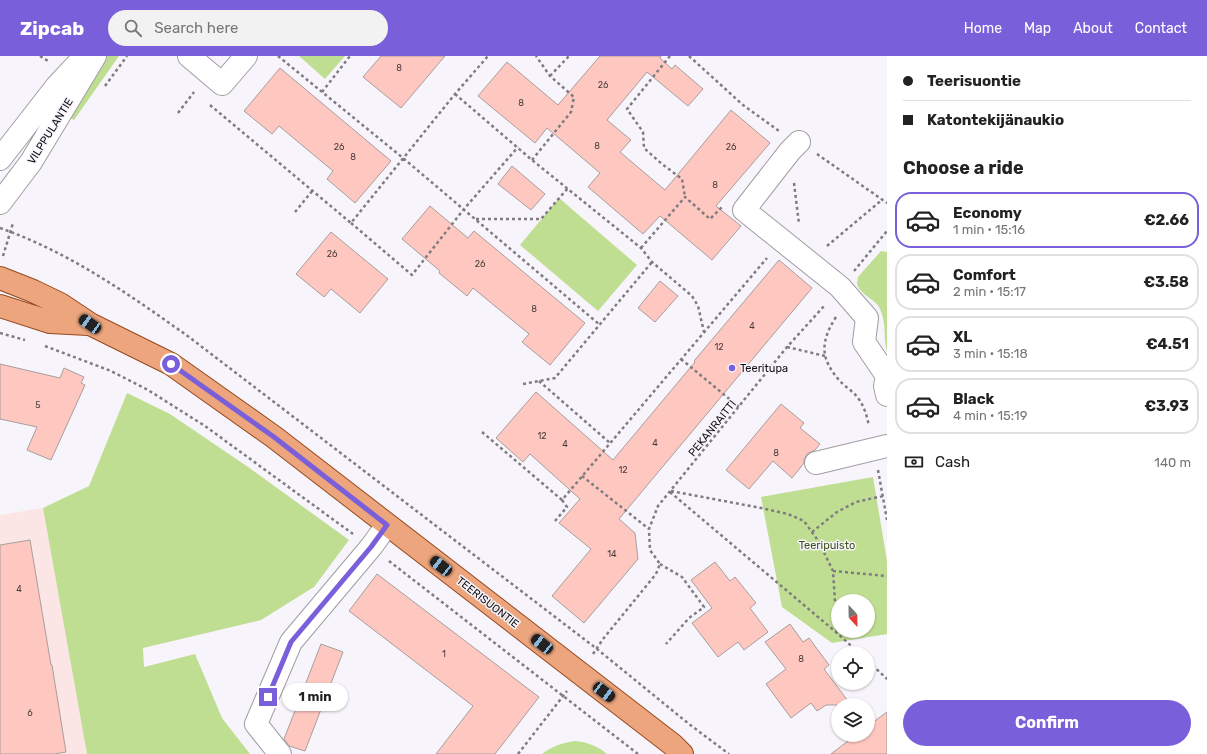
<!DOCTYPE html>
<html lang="en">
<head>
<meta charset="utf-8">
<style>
	:root { --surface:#fff; --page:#f2f2f2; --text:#222; --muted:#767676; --line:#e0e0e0; --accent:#795fda }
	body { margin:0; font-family:Rubik,sans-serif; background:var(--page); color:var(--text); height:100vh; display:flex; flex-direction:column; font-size:15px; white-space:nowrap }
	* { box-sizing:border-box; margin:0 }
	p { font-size:13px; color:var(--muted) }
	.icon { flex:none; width:22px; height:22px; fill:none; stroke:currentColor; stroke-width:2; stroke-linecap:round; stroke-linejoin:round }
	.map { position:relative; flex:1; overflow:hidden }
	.drawer { display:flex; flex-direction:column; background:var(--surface); width:320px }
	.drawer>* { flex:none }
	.guide { display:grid; align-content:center; height:88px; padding:0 16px; background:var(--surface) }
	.needle { width:26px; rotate:158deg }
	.tools { position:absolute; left:831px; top:538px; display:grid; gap:8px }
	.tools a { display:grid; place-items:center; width:44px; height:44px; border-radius:50%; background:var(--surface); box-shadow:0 1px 3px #0004; font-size:20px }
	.end { position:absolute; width:18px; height:18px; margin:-9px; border:5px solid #795fda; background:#fff; box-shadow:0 0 0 2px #fff }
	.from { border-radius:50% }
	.bubble { position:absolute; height:28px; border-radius:14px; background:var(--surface); box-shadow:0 1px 3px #0004; font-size:13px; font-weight:700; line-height:28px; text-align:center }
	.car { position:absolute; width:12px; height:24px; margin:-12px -6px; border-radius:5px; box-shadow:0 0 3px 1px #0007; background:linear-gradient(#222 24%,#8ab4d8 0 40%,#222 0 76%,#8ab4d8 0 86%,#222 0) }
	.guide b { display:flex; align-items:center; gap:14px; height:38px; font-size:15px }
	.guide b+b { border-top:1px solid var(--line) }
	.guide i { width:10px; height:10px; background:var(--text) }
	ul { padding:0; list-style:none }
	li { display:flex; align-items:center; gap:12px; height:56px; margin:0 8px 6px; padding:0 8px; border:2px solid var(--line); border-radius:16px }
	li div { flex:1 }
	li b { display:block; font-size:15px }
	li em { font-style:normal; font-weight:700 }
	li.selected { border-color:var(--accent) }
	li>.icon { width:36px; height:36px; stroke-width:1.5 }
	h2 { padding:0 16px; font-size:18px; line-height:48px }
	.pay { display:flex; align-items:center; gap:10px; height:44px; padding:0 16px; font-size:15px }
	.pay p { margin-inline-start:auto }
	.cta { display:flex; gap:8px; margin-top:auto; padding:8px 16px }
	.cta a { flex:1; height:46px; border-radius:24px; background:var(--accent); color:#fff; font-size:16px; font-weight:700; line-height:46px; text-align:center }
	header { display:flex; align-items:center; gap:24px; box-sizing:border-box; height:56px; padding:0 20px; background:var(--accent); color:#fff }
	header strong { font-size:19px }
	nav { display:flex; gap:22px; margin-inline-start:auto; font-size:14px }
	.search { width:280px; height:36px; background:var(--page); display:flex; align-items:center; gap:10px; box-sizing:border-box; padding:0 14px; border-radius:22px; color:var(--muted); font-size:15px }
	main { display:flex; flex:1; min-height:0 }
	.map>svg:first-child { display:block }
	.industrial { fill:#fce6e5 }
	.green { fill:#c0de91; fill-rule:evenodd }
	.building { fill:#fec7bf; stroke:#a79e9d }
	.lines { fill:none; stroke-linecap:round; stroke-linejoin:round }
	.minor-casing { stroke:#a09da4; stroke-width:24 }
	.major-casing { stroke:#974a1f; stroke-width:24 }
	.path { stroke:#7e7c81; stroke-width:2.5; stroke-dasharray:3 3; stroke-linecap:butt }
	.minor { stroke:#fff; stroke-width:22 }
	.major { stroke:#eca57c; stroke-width:22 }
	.route { stroke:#795fda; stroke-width:5 }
	.poi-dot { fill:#795fda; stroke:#f7f4fb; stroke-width:1.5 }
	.labels { text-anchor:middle; stroke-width:3; stroke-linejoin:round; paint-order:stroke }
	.number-label { font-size:9px; fill:#4c3e3e }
	.street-label { font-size:11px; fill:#111013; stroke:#f7f4fb }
	.poi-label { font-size:11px; fill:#111013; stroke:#f7f4fb; text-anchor:start }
	.park-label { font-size:11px; fill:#41541d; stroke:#f7f4fb }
</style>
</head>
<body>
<header>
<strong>Zipcab</strong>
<div class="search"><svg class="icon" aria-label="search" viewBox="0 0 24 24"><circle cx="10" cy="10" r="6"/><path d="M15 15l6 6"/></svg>Search here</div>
<nav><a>Home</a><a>Map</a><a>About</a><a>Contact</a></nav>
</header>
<main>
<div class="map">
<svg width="887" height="698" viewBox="0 0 887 698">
	<rect width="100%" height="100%" fill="#f7f4fb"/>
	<!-- industrial -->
	<path class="industrial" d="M43,452l44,246h-87v-239z"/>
	<!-- green -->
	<path class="green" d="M106,0h13l-45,64 -5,-3z
		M299,0h46l-20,23z
		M559,142l78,67 -39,46 -78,-66z
		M881,195l6,1v100c-4,-14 0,-27 -7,-43 -4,-10 -18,-12 -23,-25l1,-7z
		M127,337l43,21 78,53 101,73 -35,47 -53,33 -118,28 1,19 51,-13 27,64 28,36h-163l-44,-246 46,-22z
		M873,421l14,84v73l-55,9 -50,-36 -21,-110zM838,545h30v30h-30z
		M575,685c12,1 23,5 32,13h-65c10,-8 20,-11 33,-13z"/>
	<!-- building -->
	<path class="building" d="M381,0h64l-44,52 -38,-31z
		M600,0h61l-1,2 12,11 3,-4 28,24 -15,17 -41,-34 -40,48 24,20 -11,12 45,38 66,-80 39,33 -54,63 25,20 -29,34 -52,-44 -17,18 -55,-47 12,-14 -53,-45 -12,15 -57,-47 29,-34 51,43z
		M280,12l111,93 -36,42 -28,-24 6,-8 -54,-45 -7,8 -28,-23z
		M512,110l33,28 -14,16 -33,-26z
		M430,150l38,32 6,-7 111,92 -35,42 -28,-23 7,-8 -56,-46 -6,8 -28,-23 1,-2 -38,-32z
		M331,176l57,47 -28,34 -29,-24 -7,8 -28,-23z
		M779,204l33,28 -193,231 16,14 3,26 -54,64 -32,-27 39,-47 -32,-26 21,-24 -50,-45 -7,8 -27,-24 40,-46 77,68 82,-98 -1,-1z
		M660,225l18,15 -23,26 -17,-14z
		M0,308l60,14 4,-10 20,9 -3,6 4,2 -34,75 -24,-10 10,-23 -37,-8z
		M781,348l23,19 -4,5 20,16 -5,6 -8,4 -3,5v4l-12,15 -19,-17 -24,28 -23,-19z
		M30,484l21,125h1l14,87 -12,2h-54v-209z
		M715,506l15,19 5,-4 21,26 -6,5 18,24 -24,18 -6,-8 -20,15 -26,-34 20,-15 -21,-28z
		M377,518l162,123 -44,57h-59l37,-48 -124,-95z
		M790,568l13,18 6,-4 20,27 -5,4 27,36h-25l-9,6 -6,-8 -20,15 -25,-34 20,-15 -21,-27z
		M321,588l22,8 -38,99 -16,-5 -5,-7z
		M887,656v42h-56l25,-19h12v-9z"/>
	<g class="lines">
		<defs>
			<path id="minor" d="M189,0l33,28 24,-28
				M799,86l-9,9 -46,59 96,77 27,31 -3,24 23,34 -2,10 2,9
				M0,103l56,-72 27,-29
				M0,147l31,-41 64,-106
				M816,407l71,-17
				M280,698l-24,-30 35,-82 80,-95 16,-22"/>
			<path id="major" d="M0,222l33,13 27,13 30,20 81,40 103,73 399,308 9,9
				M0,250l50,16 38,2"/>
		</defs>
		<!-- minor casing -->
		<use href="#minor" class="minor-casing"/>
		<!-- major casing -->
		<use href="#major" class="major-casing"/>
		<!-- path -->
		<path class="path" d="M40,0l8,5
			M278,0l125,102 197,167
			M670,0l-43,53 16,23 1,16 18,16 20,15 3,18
			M689,0l54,49 36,26
			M550,20l19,-20
			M105,30l22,-30
			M322,36l28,-36
			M455,38l77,66 109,88 11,14 40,34 6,10 6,26
			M210,49l141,118 104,-129 33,-38
			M178,57l16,-21
			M817,98l70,49
			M532,104l39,-48 3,-15 -24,-21 -14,-20
			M794,127l5,41
			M295,156l18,-22
			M476,163h65l27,-31
			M351,167l61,52 52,-66 54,-62
			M0,172c69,24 130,67 189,109l408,312 92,75 40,30
			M827,190l56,-47
			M641,192l44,-51 25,22 12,-12
			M3,200l10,-33
			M854,215l33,-40
			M836,261c-16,25 -16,42 4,64 5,6 13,10 18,17 6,8 9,18 11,28
			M0,277l25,7
			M45,290l66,25 37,19 57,36 148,108
			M787,291l38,9
			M681,303l58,48
			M539,325l71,62
			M523,328l32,-6 97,-116
			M482,376l80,68 205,-242
			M878,414l9,50
			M582,420l67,53
			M671,435l90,17 27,6 16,7 15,21 14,29 4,62
			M670,436l167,141 22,20
			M555,465l12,-14 -5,-7
			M812,476l25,-20 19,-10 27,-6
			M389,505l249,193
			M660,508l22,13 22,30 -15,11 -23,26
			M833,515l54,5
			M593,598l10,-15 53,-65 4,-10 -10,-14 -1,-21 9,-23 129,-159 38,-42
			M868,605l19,18
			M518,698l49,-63"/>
		<!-- minor -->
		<use href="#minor" class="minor"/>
		<!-- major -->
		<use href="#major" class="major"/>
	</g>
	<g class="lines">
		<!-- route -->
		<path class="route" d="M171,308l103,73 113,88 -16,22 -80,95 -23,55"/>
	</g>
	<!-- markers -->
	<circle class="poi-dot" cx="732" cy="312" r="4"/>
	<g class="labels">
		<!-- number labels -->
		<g class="number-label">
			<text x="399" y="15">8</text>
			<text x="603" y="32">26</text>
			<text x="521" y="50">8</text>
			<text x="597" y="93">8</text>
			<text x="339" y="94">26</text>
			<text x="731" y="94">26</text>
			<text x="353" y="104">8</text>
			<text x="715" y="132">8</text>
			<text x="332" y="201">26</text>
			<text x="480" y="211">26</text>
			<text x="534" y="256">8</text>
			<text x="752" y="273">4</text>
			<text x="719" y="294">12</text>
			<text x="38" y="352">5</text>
			<text x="542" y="383">12</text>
			<text x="655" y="390">4</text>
			<text x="565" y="391">4</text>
			<text x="776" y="400">8</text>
			<text x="623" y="417">12</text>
			<text x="612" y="501">14</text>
			<text x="19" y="536">4</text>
			<text x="444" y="601">1</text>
			<text x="801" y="606">8</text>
			<text x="30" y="660">6</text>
		</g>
		<!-- street labels -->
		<g class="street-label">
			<text transform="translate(50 75) rotate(-58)" y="4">VILPPULANTIE</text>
			<text transform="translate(712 372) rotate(-51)" y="4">PEKANRAITTI</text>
			<text transform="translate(488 546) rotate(38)" y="4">TEERISUONTIE</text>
		</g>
		<!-- poi labels -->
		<g class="poi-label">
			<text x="740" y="316">Teeritupa</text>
		</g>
		<!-- park labels -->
		<g class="park-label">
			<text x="827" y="493">Teeripuisto</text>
		</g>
	</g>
</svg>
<div class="tools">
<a><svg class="needle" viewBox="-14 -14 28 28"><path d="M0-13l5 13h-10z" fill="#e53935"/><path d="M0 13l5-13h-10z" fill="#767676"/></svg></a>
<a><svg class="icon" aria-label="locate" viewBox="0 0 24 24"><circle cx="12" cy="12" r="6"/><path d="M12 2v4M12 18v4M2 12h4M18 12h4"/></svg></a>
<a><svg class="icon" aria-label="layers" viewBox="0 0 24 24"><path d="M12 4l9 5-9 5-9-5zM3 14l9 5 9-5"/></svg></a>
</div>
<i class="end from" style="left:171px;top:308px"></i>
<i class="end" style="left:268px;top:641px"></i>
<div class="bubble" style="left:282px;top:627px;width:66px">1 min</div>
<i class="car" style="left:90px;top:268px;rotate:304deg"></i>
<i class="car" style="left:441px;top:510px;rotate:308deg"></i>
<i class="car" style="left:542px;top:588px;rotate:308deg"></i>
<i class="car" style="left:604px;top:636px;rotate:127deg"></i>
</div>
<section class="drawer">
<div class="guide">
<b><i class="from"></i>Teerisuontie</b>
<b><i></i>Katontekijänaukio</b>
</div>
<h2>Choose a ride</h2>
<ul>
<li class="selected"><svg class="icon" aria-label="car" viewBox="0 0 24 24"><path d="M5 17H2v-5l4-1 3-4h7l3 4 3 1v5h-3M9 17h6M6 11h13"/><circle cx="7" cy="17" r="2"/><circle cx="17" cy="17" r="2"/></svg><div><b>Economy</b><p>1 min · 15:16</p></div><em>€2.66</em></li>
<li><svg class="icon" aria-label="car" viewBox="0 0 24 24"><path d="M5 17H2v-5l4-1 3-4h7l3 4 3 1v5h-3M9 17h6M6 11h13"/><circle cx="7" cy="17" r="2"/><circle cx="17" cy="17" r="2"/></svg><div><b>Comfort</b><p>2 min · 15:17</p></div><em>€3.58</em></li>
<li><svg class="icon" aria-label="car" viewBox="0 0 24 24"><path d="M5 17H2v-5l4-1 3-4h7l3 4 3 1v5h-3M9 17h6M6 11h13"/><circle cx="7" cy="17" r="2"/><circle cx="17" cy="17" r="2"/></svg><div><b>XL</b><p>3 min · 15:18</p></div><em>€4.51</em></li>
<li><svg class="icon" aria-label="car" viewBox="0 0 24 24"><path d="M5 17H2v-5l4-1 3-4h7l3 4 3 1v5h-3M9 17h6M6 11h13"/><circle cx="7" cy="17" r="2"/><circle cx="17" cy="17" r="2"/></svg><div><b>Black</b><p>4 min · 15:19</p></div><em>€3.93</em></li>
</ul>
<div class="pay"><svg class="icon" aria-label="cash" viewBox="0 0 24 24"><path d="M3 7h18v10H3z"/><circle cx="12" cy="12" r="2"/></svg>Cash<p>140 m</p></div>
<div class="cta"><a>Confirm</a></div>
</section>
</main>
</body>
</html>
